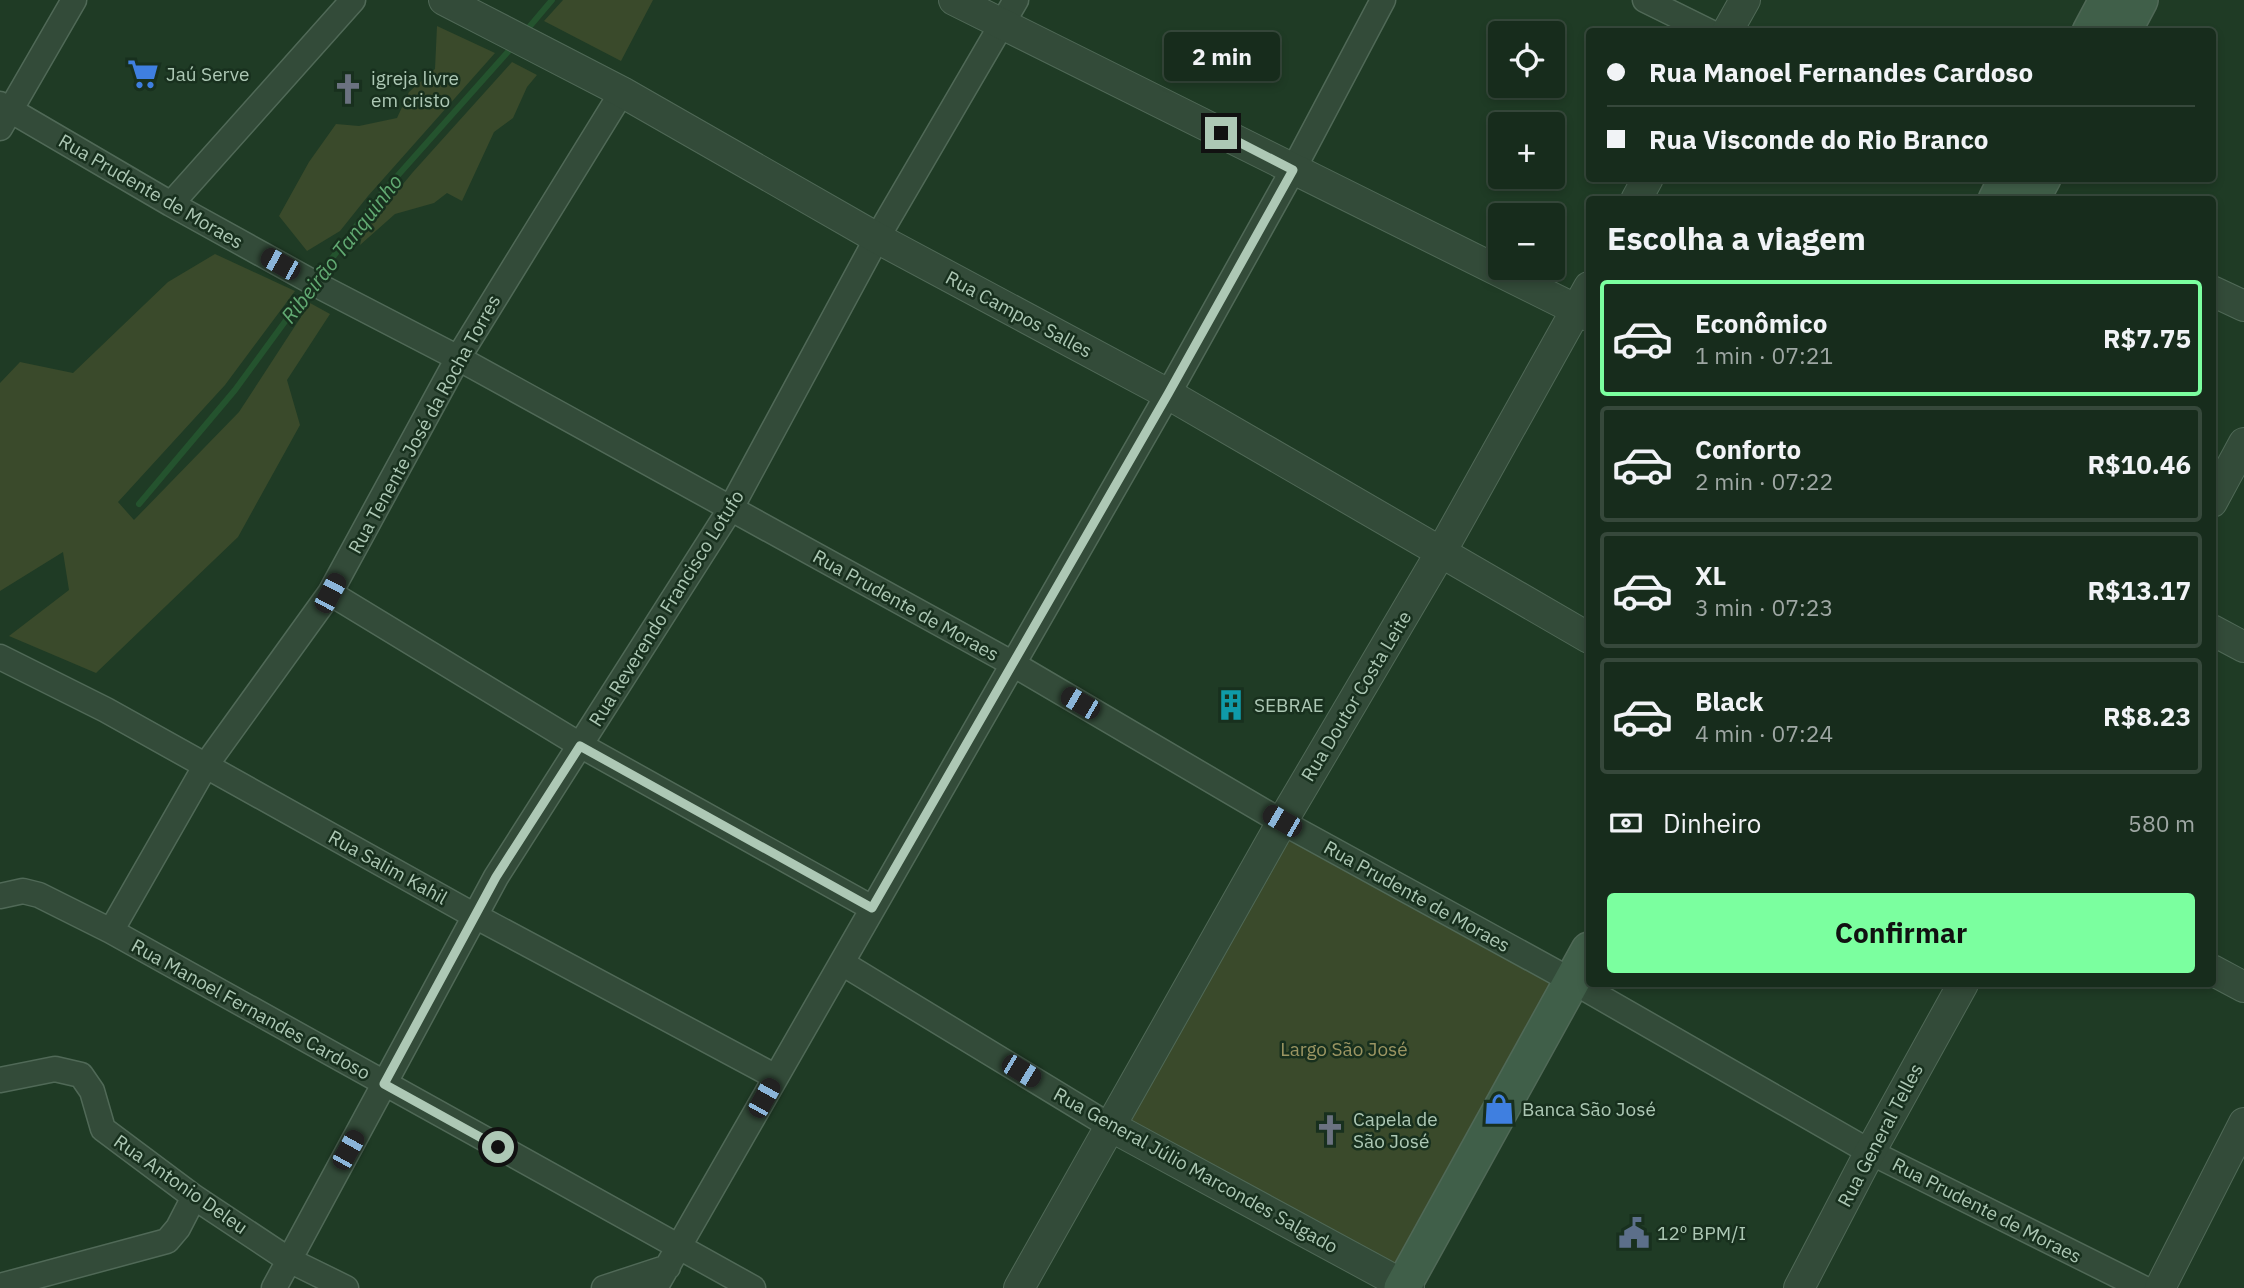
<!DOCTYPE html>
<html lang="pt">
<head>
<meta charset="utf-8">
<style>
	:root { --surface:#172c1c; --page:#243829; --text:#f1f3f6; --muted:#9ea7a3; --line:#36483b; --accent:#7bff9f }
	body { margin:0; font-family:"IBM Plex Sans",sans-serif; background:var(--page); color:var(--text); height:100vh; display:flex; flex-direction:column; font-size:26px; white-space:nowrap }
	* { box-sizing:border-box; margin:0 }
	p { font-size:23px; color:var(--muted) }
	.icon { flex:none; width:38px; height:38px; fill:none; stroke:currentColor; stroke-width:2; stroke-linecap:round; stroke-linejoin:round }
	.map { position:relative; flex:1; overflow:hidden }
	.drawer { position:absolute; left:1586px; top:196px; width:630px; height:791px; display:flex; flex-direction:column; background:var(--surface); border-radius:7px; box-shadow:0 4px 10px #0003,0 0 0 2px var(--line) }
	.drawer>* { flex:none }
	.banner { position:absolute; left:1586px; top:28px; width:630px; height:154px; border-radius:7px; box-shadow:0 4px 10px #0003,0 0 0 2px var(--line); display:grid; align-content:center; height:154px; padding:0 21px; background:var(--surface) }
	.tools { position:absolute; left:1488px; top:21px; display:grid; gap:14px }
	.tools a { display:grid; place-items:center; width:77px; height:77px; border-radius:7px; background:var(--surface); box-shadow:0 4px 10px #0003,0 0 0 2px var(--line); font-size:35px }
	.end { position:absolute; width:32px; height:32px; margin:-16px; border:9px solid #adc8b5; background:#111; box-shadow:0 0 0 4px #111 }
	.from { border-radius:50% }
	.bubble { position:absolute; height:49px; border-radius:7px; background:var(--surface); box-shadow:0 4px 10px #0003,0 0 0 2px var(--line); font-size:23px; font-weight:800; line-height:49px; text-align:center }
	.car { position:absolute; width:21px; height:42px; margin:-21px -10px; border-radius:9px; box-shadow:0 0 5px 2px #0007; background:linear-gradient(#222 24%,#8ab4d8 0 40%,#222 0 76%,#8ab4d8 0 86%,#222 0) }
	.banner b { display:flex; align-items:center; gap:24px; height:66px; font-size:26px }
	.banner b+b { border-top:2px solid var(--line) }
	.banner i { width:18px; height:18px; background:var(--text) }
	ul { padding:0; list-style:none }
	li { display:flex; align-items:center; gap:21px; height:116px; margin:0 14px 10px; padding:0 7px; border:4px solid var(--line); border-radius:7px }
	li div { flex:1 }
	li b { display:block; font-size:26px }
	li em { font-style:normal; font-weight:800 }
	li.current { border-color:var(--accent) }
	li>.icon { width:63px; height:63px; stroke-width:1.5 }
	h2 { padding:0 21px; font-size:32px; line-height:84px }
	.pay { display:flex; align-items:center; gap:18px; height:77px; padding:0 21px; font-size:26px }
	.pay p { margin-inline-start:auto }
	.cta { display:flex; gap:14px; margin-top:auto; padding:14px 21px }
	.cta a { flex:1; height:80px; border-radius:7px; background:var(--accent); color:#111; font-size:28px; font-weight:800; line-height:80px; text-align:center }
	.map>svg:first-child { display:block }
	.green { fill:#3a4a2b }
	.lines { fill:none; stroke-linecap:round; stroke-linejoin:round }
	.stream { stroke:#24532e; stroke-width:6 }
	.minor-casing { stroke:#506957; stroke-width:27 }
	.tertiary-casing { stroke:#506957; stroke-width:32 }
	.secondary-casing { stroke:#506957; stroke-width:38 }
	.minor { stroke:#334b39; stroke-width:24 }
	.tertiary { stroke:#334b39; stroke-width:30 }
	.secondary { stroke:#405f49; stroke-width:35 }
	.route { stroke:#adc8b5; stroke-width:9 }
	.labels { text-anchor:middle; stroke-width:5; stroke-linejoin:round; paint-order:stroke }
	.poi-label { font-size:19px; fill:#adc8b5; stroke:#18301e; text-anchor:start }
	.street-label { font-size:19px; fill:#adc8b5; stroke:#18301e }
	.park-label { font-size:19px; fill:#9b9562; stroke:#18301e }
	.water-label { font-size:21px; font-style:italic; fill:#62ab73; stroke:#18301e }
</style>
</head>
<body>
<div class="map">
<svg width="2244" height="1288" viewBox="0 0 2244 1288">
	<rect width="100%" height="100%" fill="#1f3b25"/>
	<!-- green -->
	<path class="green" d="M563,0h90l-32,61 -77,-40z
		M437,26l58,27 -127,143 -28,35 -33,20 -28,-35 30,-54 27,-38 23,2 38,-8 12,-26 26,-23z
		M512,62l25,13 -10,12 -14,31 -19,14 -32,69 -15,-8 -13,10 -39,11 -35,31 3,-13 50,-60z
		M215,254l80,37 -70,94 -107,117 16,18 105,-108 71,-109 20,11 -43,66 13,45 -62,112 -142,136 -87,-37 60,-46 -6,-38 -63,39v-208l20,-21 53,11 95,-91z
		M1280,829l279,158 -156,286 -279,-148z"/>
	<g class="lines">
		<!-- stream -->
		<path class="stream" d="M525,32l27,-32
			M318,277l57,-76 139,-156
			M139,504l96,-114 76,-104"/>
		<defs>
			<path id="minor" d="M1645,0l65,32
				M0,104l171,100 152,84 135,70 555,306 269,158 290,159 298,171 273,136
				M0,128l74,-128
				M171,204l182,-204
				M330,593l250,152 292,163
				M0,657l106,53 369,206 301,161
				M0,896l23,-5 16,4 72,36 642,357
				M111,931l95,-166 124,-172 128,-235 164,-266
				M842,963l268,163
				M0,1080l55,-11 26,6 11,16 11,38 91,68 95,63 57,28
				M0,1286l167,-45 11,-13 16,-31
				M274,1288l222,-411 235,-369 146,-270 139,-238
				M604,1288l64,-21
				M655,1288l513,-894 125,-224 90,-170"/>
			<path id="tertiary" d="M444,0l178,92 255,146 291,156 421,244
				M954,0l635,316
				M1727,32l18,-32
				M1636,200l12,-22
				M2212,291l32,15
				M2212,502l32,-59
				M2212,630l32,17
				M2212,970l32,17
				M1110,1126l299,162
				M1019,1288l263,-466 159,-270 148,-265
				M1799,1288l71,-136 93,-168
				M2160,1288l84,-165"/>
			<path id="secondary" d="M2090,32l17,-32
				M2123,32l17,-32
				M1996,200l11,-22
				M2031,200l12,-22
				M1402,1288l187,-338"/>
		</defs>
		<!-- minor casing -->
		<use href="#minor" class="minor-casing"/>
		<!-- tertiary casing -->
		<use href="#tertiary" class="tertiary-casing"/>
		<!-- secondary casing -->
		<use href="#secondary" class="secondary-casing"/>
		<!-- minor -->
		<use href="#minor" class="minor"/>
		<!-- tertiary -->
		<use href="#tertiary" class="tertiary"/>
		<!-- secondary -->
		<use href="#secondary" class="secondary"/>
	</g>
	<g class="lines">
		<!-- route -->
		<path class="route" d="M498,1147l-114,-63 112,-207 84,-131 292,162 296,-514 125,-224 -72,-37"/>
	</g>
	<!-- icons -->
	<defs>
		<symbol id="supermarket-bare" viewBox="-9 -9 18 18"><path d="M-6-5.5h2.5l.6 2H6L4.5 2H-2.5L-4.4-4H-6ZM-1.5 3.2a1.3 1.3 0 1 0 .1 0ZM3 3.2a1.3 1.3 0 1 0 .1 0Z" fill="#3f7fe0" stroke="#18301e" stroke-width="2.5" paint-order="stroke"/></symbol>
		<symbol id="church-bare" viewBox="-9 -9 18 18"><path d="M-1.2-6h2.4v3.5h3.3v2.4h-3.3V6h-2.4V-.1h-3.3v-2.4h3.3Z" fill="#6b7280" stroke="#18301e" stroke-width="2.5" paint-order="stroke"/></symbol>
		<symbol id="building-bare" viewBox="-9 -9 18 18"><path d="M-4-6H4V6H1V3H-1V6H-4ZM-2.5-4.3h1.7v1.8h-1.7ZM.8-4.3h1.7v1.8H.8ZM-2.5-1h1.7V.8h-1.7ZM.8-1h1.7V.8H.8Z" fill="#0f9aa8" stroke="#18301e" stroke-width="2.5" paint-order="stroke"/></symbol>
		<symbol id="shop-bare" viewBox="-9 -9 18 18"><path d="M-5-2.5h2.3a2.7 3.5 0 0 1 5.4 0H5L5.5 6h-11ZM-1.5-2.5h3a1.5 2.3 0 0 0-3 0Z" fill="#3f7fe0" stroke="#18301e" stroke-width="2.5" paint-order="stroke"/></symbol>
		<symbol id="civic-bare" viewBox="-9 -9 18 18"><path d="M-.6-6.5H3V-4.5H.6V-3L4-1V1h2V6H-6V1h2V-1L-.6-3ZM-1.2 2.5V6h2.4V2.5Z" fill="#5c6f8a" stroke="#18301e" stroke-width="2.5" paint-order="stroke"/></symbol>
	</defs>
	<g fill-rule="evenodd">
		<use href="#supermarket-bare" x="121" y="52" width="44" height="44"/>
		<use href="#church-bare" x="326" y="67" width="44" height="44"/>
		<use href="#building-bare" x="1209" y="683" width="44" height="44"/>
		<use href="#shop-bare" x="1477" y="1087" width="44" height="44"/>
		<use href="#church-bare" x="1308" y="1108" width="44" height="44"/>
		<use href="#civic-bare" x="1612" y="1211" width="44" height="44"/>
	</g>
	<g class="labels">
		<!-- poi labels -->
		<g class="poi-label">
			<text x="166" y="81">Jaú Serve</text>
			<text x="371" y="85">igreja livre<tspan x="371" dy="22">em cristo</tspan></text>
			<text x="1254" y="712">SEBRAE</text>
			<text x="1522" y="1116">Banca São José</text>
			<text x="1353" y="1126">Capela de<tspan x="1353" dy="22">São José</tspan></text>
			<text x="1657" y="1240">12º BPM/I</text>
		</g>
		<!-- street labels -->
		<g class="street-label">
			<text transform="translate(151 191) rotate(30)" y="7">Rua Prudente de Moraes</text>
			<text transform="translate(1019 314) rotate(28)" y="7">Rua Campos Salles</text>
			<text transform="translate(424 424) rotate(-61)" y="7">Rua Tenente José da Rocha Torres</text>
			<text transform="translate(906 605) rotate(29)" y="7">Rua Prudente de Moraes</text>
			<text transform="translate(666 608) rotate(-58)" y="7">Rua Reverendo Francisco Lotufo</text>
			<text transform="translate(1356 696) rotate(-59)" y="7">Rua Doutor Costa Leite</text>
			<text transform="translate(388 867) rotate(29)" y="7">Rua Salim Kahil</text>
			<text transform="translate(1417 896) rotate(29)" y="7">Rua Prudente de Moraes</text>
			<text transform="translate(251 1009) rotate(29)" y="7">Rua Manoel Fernandes Cardoso</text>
			<text transform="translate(1880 1135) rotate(-62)" y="7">Rua General Telles</text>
			<text transform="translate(1196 1170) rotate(29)" y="7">Rua General Júlio Marcondes Salgado</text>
			<text transform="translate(181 1184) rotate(35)" y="7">Rua Antonio Deleu</text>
			<text transform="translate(1987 1210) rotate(27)" y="7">Rua Prudente de Moraes</text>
		</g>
		<!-- park labels -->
		<g class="park-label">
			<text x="1344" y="1056">Largo São José</text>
		</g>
		<!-- water labels -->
		<g class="water-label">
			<text transform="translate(342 249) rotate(-52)" y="7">Ribeirão Tanquinho</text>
		</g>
	</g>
</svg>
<div class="tools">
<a><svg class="icon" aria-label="locate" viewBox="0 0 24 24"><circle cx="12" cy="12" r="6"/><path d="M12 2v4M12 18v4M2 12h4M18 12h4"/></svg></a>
<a>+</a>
<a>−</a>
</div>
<i class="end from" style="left:498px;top:1147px"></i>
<i class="end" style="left:1221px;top:133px"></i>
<div class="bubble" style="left:1164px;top:32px;width:116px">2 min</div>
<i class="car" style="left:280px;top:264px;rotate:299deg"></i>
<i class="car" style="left:330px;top:593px;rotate:28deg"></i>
<i class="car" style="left:1080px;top:703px;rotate:300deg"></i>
<i class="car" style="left:1282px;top:821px;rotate:300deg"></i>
<i class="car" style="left:1021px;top:1071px;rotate:121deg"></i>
<i class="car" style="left:764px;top:1098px;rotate:29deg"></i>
<i class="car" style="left:348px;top:1150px;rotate:29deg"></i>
<div class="banner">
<b><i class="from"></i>Rua Manoel Fernandes Cardoso</b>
<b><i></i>Rua Visconde do Rio Branco</b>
</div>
<section class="drawer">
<h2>Escolha a viagem</h2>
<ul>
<li class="current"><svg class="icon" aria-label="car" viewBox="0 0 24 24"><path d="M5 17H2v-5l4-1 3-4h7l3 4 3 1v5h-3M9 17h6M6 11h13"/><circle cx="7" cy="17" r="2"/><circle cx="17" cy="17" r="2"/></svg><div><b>Econômico</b><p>1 min · 07:21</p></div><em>R$7.75</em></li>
<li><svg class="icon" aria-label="car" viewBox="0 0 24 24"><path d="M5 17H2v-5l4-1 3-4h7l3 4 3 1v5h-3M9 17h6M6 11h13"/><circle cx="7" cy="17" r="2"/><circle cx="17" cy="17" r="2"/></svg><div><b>Conforto</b><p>2 min · 07:22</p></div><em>R$10.46</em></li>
<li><svg class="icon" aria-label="car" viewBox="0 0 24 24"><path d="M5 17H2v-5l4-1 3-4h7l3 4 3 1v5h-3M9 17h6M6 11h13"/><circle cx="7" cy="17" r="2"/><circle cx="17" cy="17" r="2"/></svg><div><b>XL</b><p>3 min · 07:23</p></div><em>R$13.17</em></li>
<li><svg class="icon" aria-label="car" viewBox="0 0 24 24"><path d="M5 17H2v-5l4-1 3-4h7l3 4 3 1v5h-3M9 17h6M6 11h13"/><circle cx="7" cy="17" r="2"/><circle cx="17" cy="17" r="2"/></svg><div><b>Black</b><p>4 min · 07:24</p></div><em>R$8.23</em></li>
</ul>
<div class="pay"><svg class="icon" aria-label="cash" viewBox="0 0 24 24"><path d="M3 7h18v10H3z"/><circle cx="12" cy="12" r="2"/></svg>Dinheiro<p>580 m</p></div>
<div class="cta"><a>Confirmar</a></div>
</section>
</div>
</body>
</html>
